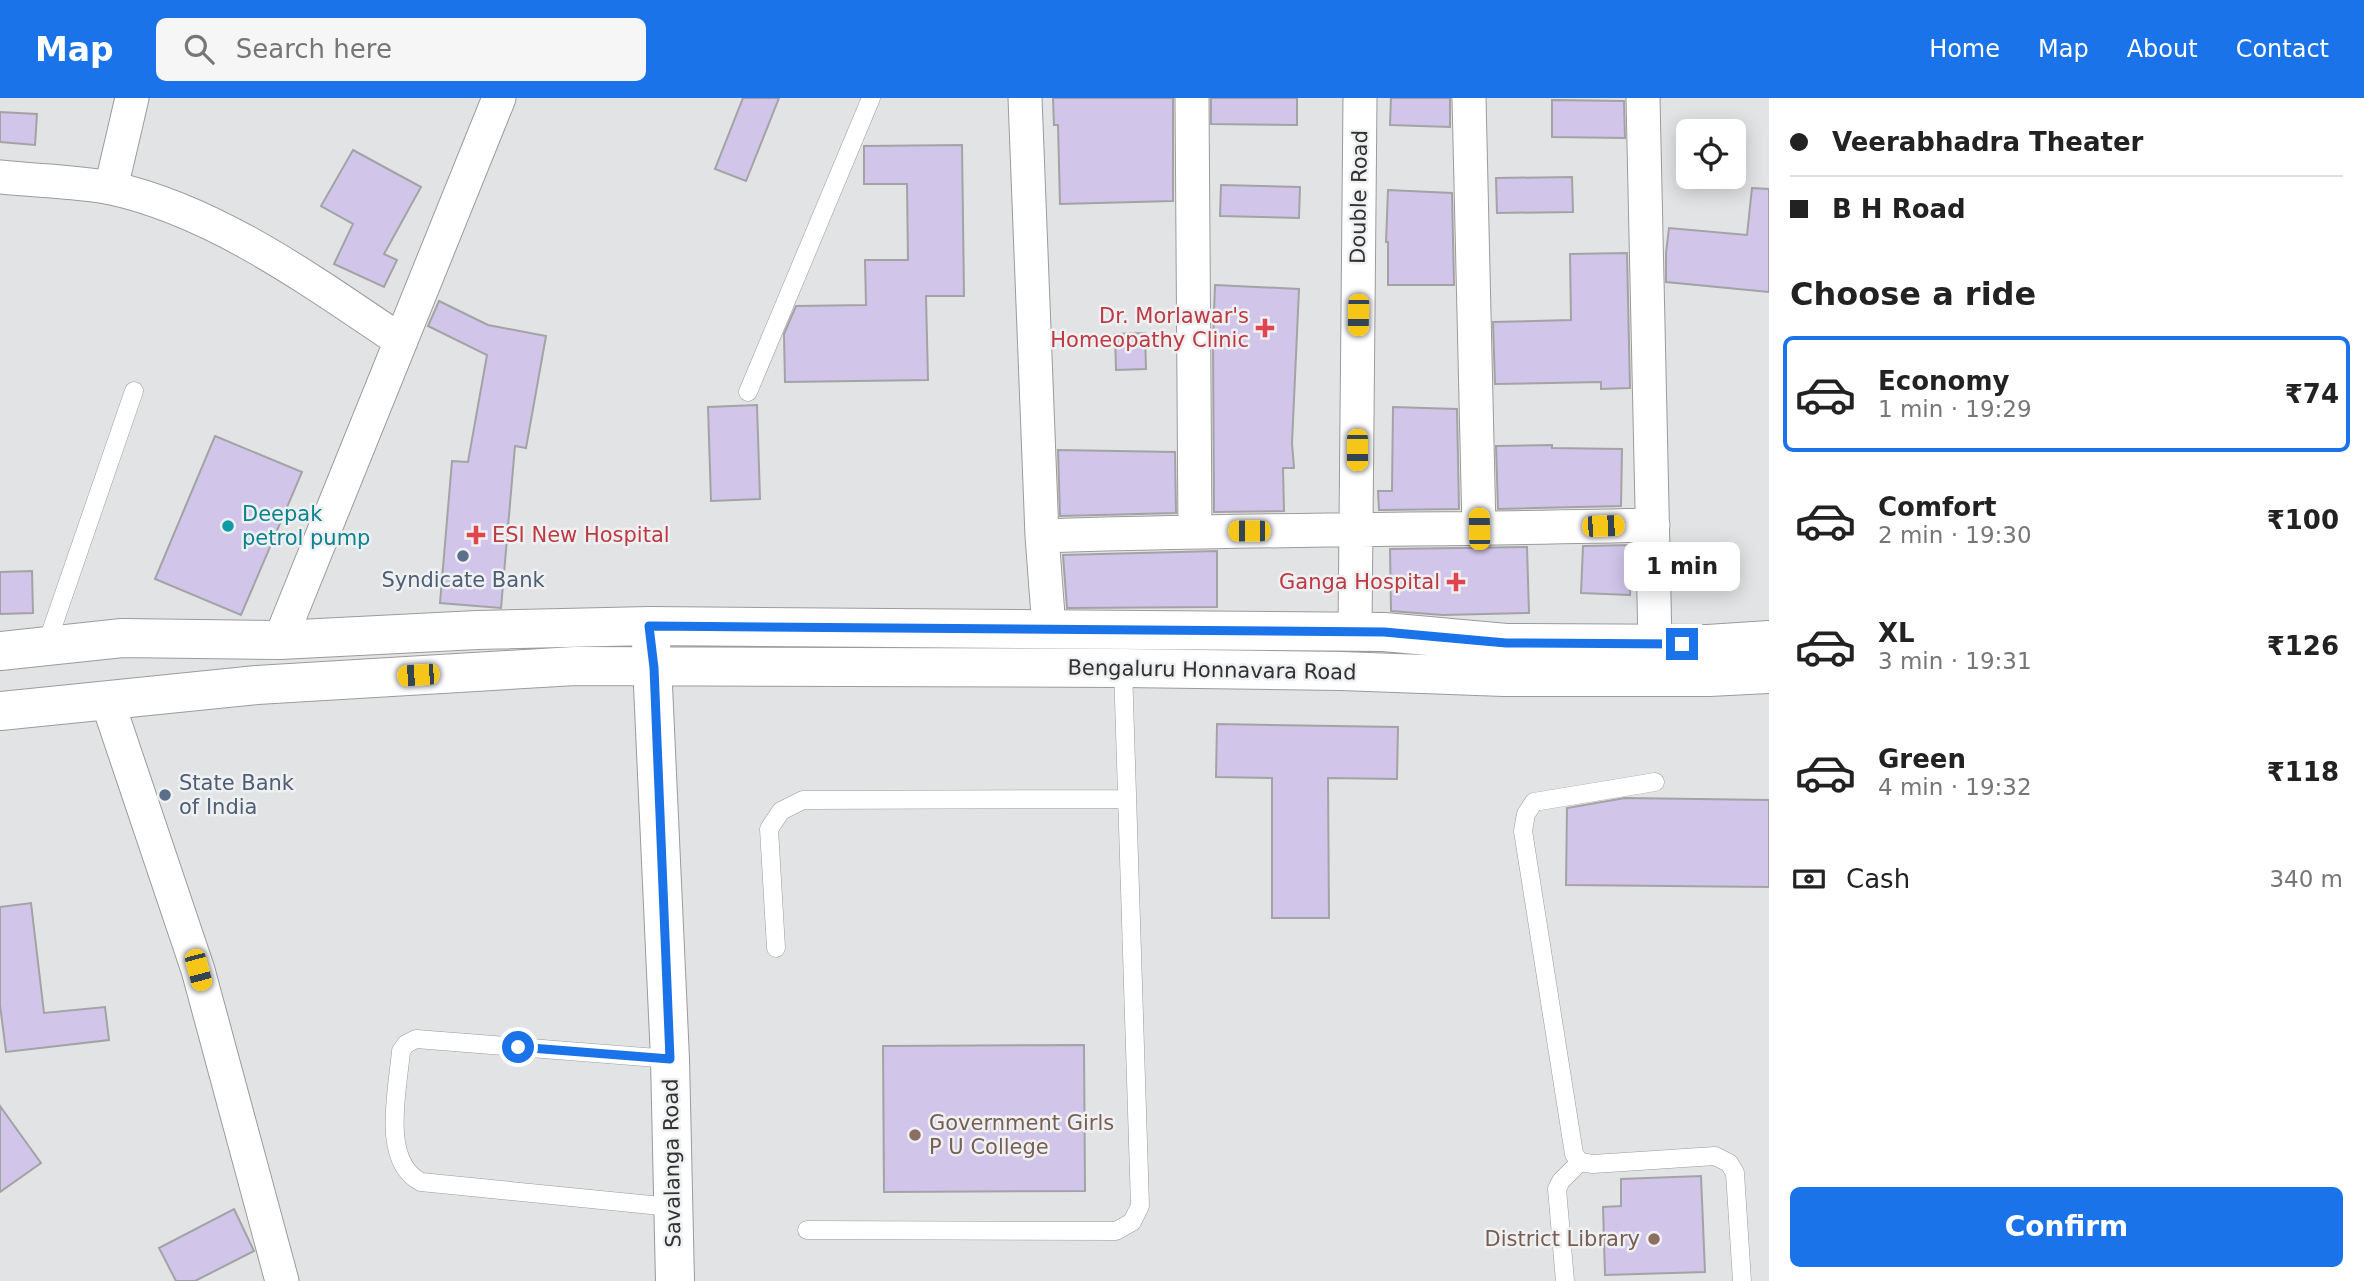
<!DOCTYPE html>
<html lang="en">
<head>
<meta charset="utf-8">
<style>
	:root { --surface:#fff; --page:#f6f6f6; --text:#222; --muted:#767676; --line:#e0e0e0; --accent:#1a73e8 }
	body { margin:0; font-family:"DejaVu Sans",sans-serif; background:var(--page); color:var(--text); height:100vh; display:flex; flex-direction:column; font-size:26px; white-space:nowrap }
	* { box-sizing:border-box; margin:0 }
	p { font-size:23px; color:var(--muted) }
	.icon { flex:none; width:38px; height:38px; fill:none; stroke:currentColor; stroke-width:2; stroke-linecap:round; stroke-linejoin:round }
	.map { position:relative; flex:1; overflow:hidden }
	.drawer { display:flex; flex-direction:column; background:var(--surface); width:595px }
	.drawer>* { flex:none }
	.hud { display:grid; align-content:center; height:154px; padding:0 21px; background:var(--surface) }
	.tools { position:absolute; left:1676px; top:21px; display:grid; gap:14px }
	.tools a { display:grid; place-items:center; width:70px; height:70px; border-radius:10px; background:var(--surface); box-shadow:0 4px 18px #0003; font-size:35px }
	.end { position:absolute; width:32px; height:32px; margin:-16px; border:9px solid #1a73e8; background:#fff; box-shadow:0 0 0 4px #fff }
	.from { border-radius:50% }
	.bubble { position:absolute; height:49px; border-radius:10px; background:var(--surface); box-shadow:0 4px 18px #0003; font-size:23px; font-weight:700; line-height:49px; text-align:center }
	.car { position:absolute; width:21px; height:42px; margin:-21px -10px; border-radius:9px; box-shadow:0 0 5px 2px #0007; background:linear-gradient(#f5c518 24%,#345 0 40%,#f5c518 0 76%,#345 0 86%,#f5c518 0) }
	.hud b { display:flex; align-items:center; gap:24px; height:66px; font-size:26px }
	.hud b+b { border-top:2px solid var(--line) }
	.hud i { width:18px; height:18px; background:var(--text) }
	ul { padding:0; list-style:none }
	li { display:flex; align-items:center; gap:21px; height:116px; margin:0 14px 10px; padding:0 7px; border:4px solid transparent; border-radius:10px }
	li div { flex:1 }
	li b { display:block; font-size:26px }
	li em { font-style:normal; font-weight:700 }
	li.selected { border-color:var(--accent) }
	li>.icon { width:63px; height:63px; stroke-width:1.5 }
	h2 { padding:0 21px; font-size:32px; line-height:84px }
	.pay { display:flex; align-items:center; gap:18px; height:77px; padding:0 21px; font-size:26px }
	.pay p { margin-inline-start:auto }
	.action { display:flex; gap:14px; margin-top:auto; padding:14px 21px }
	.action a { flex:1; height:80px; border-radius:10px; background:var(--accent); color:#fff; font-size:28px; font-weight:700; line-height:80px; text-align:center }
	header { display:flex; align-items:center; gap:42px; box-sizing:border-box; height:98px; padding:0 35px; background:var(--accent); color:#fff }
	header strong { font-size:33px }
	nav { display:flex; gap:38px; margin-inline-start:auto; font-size:24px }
	.search { width:490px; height:63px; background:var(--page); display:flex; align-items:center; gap:18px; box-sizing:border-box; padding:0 24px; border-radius:10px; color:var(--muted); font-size:26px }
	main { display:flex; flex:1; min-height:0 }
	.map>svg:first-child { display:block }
	.building { fill:#d1c5ea; stroke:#a3a3a5; stroke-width:2 }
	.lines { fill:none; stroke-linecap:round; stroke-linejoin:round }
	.service-casing { stroke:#9b9b9d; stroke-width:19 }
	.minor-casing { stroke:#9b9b9d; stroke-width:35 }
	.primary-casing { stroke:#9b9b9d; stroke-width:40 }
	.service { stroke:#fff; stroke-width:18 }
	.minor { stroke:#fff; stroke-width:33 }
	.primary { stroke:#fff; stroke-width:38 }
	.route { stroke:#1a73e8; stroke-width:9 }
	.health-dot { fill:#e0444e; stroke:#eff0f2; stroke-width:2.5 }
	.culture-dot { fill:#0f9aa8; stroke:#eff0f2; stroke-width:2.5 }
	.service-dot { fill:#5c6f8a; stroke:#eff0f2; stroke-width:2.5 }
	.education-dot { fill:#8d6e63; stroke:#eff0f2; stroke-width:2.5 }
	.labels { text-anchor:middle; stroke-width:5; stroke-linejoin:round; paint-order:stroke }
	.street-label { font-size:21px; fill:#323233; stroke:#eff0f2 }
	.health-label { font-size:21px; fill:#be3a42; stroke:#eff0f2; text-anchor:end }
	.culture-label { font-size:21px; fill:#0d838f; stroke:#eff0f2; text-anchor:start }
	.service-label { font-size:21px; fill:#4e5e75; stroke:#eff0f2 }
	.education-label { font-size:21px; fill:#785e54; stroke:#eff0f2; text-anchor:start }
</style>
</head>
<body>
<header>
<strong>Map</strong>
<div class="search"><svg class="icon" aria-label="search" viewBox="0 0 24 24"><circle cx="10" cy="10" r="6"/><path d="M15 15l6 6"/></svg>Search here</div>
<nav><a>Home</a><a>Map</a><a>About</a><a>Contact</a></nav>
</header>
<main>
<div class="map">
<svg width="1769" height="1183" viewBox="0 0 1769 1183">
	<rect width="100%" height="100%" fill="#e2e3e5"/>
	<!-- building -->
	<path class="building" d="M743,0h36l-33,83 -31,-12z
		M1053,0h120v103l-113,3 -2,-79h-4z
		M1211,0h86v27l-86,-1z
		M1391,0h59v29l-60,-2z
		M1552,2l72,1 1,37 -73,-1z
		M0,14l37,2 -2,31 -35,-3z
		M962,47l2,151h-38l2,84 -143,2 -1,-48 12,-28 70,-1 -1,-45h43l-1,-76h-43v-38z
		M353,52l68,37 -37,67 13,6 -13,27 -50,-23 19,-40 -32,-18z
		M1572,79l1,35 -76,1 -1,-35z
		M1221,87l79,2 -1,31 -79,-2z
		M1752,90l17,1v103l-103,-10v-29l3,-25 78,7z
		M1388,92l64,3 2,92h-66v-43h-2z
		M1627,155l3,135 -29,1v-7l-106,2 -2,-62 78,-2 -1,-66z
		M1215,187l84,4 -7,154 2,25h-11l1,43 -70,1 -1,-172z
		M439,203l49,24 58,11 -20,112 -11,-2 -14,162 -61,-5 12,-142 16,1 19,-107 -59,-29z
		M1145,235l1,36 -30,1 -1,-36z
		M757,307l3,94 -49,2 -3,-94z
		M1393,309l64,2 2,100 -80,1 -1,-19h14z
		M215,338l87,36 -61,143 -86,-36z
		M1552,347v3l70,1 -1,57 -123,3 -2,-63z
		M1058,352l117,2 1,61 -116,3z
		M1632,447l-2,50 -49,-2 2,-47z
		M1527,449l2,66 -86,2 -52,-4 -1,-62z
		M1217,453v56l-150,1 -4,-53z
		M32,473l1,42 -33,1v-42z
		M1217,626l181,3 -1,52 -69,-1 1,140h-57v-140l-56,-1z
		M1625,700l144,2v87l-203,-2 1,-77z
		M31,805l13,110 61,-6 4,33 -103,12 -6,-47v-98z
		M1084,947l1,146 -201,1 -1,-146z
		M0,1008l41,57 -41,29z
		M1701,1078l4,96 -100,3 -2,-68 18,-1v-27z
		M234,1111l20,42 -59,30h-19l-17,-33z"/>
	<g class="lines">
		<defs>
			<path id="service" d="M748,294l123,-294
				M46,548l88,-255
				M1655,684l-121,20 -8,12 -3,17 51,323 6,8 13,2 122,-8 14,7 6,10 7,108
				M776,850l-7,-119 12,-18 22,-11 322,-1
				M670,961l-254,-20 -10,5 -5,7c-3,38 -21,110 20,131l250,25
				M807,1132l309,1 16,-9 8,-16 -17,-538
				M1565,1183l-8,-92 4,-8 19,-19"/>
			<path id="minor" d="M1025,0l17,438 7,93
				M1192,0l3,433
				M1469,0l10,431
				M1643,0l12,545
				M0,79c36,4 75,4 111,11 105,23 202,94 290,153
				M111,90l21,-90
				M1042,438c204,-7 407,-6 611,-11
				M1355,534l5,-534
				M280,542l219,-542
				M107,602l91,270 84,311"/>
			<path id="primary" d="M651,544l19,417 5,222
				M0,553l122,-13 158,2 197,-10 172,-4 735,6 122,11 202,1 61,-4
				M0,613l257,-26 318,-19 548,2 218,3 163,6h205l60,-3"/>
		</defs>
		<!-- service casing -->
		<use href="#service" class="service-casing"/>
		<!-- minor casing -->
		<use href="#minor" class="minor-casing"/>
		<!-- primary casing -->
		<use href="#primary" class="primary-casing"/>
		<!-- service -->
		<use href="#service" class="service"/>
		<!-- minor -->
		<use href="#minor" class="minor"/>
		<!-- primary -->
		<use href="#primary" class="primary"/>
	</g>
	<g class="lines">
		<!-- route -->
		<path class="route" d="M518,949l152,12 -16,-391 -5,-42 735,6 122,11 176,1"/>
	</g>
	<!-- markers -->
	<g class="health-dot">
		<path d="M1261.5 219.5h7v7h7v7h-7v7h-7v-7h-7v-7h7z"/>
		<path d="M472.5 426.5h7v7h7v7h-7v7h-7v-7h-7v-7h7z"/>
		<path d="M1452.5 473.5h7v7h7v7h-7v7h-7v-7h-7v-7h7z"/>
	</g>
	<circle class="culture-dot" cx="228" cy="428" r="7"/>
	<g class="service-dot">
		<circle cx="463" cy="458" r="7"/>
		<circle cx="165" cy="697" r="7"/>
	</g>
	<g class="education-dot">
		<circle cx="915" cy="1037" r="7"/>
		<circle cx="1654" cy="1141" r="7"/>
	</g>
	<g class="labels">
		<!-- street labels -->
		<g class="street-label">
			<text transform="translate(1359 99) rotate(-89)" y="7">Double Road</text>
			<text transform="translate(1212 572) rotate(1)" y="7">Bengaluru Honnavara Road</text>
			<text transform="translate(672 1065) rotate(-91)" y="7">Savalanga Road</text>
		</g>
		<!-- health labels -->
		<g class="health-label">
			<text x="1249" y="225">Dr. Morlawar's<tspan x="1249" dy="24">Homeopathy Clinic</tspan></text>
			<text x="492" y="444" text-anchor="start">ESI New Hospital</text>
			<text x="1440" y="491">Ganga Hospital</text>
		</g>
		<!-- culture labels -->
		<g class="culture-label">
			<text x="242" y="423">Deepak<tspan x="242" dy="24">petrol pump</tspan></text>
		</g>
		<!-- service labels -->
		<g class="service-label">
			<text x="463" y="489">Syndicate Bank</text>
			<text x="179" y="692" text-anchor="start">State Bank<tspan x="179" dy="24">of India</tspan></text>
		</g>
		<!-- education labels -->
		<g class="education-label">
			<text x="929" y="1032">Government Girls<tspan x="929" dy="24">P U College</tspan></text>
			<text x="1640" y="1148" text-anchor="end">District Library</text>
		</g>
	</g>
</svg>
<div class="tools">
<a><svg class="icon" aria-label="locate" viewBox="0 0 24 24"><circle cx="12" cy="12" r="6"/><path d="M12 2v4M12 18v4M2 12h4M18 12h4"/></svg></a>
</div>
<i class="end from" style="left:518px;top:949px"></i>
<i class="end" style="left:1682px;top:546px"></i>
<div class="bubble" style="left:1624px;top:444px;width:116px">1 min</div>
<i class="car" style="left:1358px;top:217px;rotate:181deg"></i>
<i class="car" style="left:1357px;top:352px;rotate:180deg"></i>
<i class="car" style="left:1603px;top:428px;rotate:88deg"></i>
<i class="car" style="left:1479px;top:431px;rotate:359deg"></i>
<i class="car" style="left:1249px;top:433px;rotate:270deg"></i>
<i class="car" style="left:418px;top:577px;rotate:266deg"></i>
<i class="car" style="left:198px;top:872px;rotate:165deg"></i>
</div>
<section class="drawer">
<div class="hud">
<b><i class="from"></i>Veerabhadra Theater</b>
<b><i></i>B H Road</b>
</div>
<h2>Choose a ride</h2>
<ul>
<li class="selected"><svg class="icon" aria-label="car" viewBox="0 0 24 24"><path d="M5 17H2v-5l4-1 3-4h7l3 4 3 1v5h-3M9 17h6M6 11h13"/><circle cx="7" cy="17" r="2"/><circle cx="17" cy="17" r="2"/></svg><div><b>Economy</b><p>1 min · 19:29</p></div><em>₹74</em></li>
<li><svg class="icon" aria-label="car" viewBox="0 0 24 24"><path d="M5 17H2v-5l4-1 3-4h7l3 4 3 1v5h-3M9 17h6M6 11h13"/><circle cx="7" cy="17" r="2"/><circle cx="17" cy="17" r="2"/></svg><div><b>Comfort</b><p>2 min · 19:30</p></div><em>₹100</em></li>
<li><svg class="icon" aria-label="car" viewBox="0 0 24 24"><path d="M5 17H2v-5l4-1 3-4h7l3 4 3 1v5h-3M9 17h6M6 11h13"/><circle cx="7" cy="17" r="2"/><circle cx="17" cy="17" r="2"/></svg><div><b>XL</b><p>3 min · 19:31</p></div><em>₹126</em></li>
<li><svg class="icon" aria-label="car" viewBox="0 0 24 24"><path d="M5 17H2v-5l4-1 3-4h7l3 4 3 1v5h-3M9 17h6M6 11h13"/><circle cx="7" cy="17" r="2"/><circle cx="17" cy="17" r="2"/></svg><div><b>Green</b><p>4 min · 19:32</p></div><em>₹118</em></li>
</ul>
<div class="pay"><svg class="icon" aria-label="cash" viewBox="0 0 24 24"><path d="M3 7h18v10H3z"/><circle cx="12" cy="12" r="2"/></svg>Cash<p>340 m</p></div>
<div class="action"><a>Confirm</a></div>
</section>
</main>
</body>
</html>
